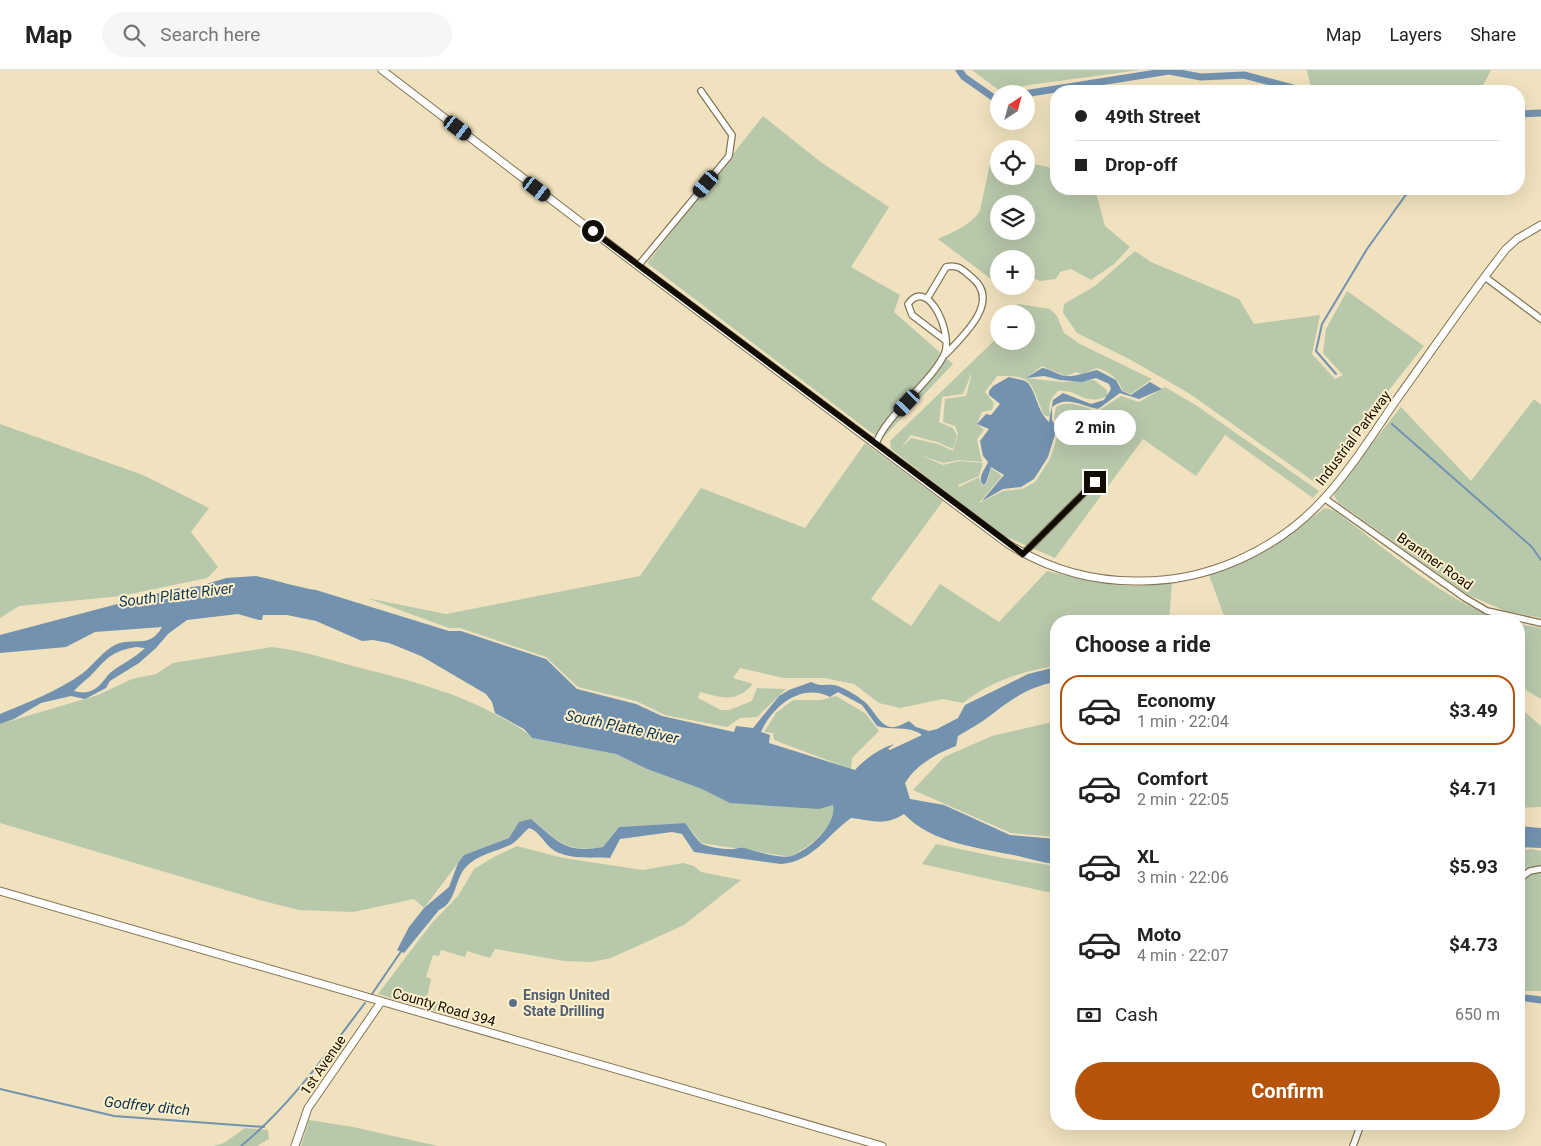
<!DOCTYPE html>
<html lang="en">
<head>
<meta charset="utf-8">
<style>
	:root { --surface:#fff; --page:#f6f6f6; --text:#222; --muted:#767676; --line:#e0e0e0; --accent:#b45309 }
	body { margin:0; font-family:Roboto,sans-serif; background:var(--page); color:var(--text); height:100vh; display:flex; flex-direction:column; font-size:19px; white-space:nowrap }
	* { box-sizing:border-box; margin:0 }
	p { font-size:16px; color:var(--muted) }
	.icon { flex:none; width:28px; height:28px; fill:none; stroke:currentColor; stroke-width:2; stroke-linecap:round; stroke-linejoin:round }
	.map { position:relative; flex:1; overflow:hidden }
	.panel { position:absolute; left:1050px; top:545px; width:475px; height:515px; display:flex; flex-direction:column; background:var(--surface); border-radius:20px; box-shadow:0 5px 20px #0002 }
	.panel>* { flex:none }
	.guide { position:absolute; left:1050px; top:15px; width:475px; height:110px; border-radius:20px; box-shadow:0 5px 20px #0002; display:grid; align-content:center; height:110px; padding:0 25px; background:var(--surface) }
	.needle { width:32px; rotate:36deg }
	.controls { position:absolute; left:990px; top:15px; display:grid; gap:10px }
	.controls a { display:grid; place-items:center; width:45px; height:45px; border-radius:50%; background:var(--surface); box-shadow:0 5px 20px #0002; font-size:25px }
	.end { position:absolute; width:22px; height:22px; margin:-11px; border:6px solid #120d03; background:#fff; box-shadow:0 0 0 2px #fff }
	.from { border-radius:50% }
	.bubble { position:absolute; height:35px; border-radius:18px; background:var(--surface); box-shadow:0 5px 20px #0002; font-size:16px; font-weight:700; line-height:35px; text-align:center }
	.car { position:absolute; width:15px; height:30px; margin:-15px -8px; border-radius:6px; box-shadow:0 0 4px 1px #0007; background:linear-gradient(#222 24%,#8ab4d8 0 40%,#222 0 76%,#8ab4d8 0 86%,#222 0) }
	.guide b { display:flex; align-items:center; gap:18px; height:48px; font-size:19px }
	.guide b+b { border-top:1px solid var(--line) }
	.guide i { width:12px; height:12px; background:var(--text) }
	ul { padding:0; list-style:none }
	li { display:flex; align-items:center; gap:15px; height:70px; margin:0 10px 8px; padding:0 15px; border:2px solid transparent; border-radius:20px }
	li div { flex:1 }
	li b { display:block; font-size:19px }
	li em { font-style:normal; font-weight:700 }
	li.active { border-color:var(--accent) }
	li>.icon { width:45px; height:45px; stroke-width:1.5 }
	h2 { padding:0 25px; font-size:22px; line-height:60px }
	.pay { display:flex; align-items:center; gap:12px; height:55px; padding:0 25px; font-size:19px }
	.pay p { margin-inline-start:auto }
	.action { display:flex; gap:10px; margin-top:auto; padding:10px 25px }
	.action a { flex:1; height:58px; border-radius:30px; background:var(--accent); color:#fff; font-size:20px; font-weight:700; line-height:58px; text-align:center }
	header { display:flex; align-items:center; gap:30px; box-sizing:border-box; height:70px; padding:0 25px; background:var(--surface); border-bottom:1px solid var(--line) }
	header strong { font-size:24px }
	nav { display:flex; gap:28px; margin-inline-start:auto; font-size:18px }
	.search { width:350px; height:45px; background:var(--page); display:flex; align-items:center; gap:12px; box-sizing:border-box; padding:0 18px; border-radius:28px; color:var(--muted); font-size:19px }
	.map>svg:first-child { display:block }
	.green { fill:#b8c8ab; fill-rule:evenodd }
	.water { fill:#7292b0; fill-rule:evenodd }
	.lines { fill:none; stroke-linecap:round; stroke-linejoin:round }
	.stream { stroke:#7292b0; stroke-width:2 }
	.canal { stroke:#7292b0; stroke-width:7 }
	.minor-casing { stroke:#827555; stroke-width:8 }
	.tertiary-casing { stroke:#827555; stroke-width:9 }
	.minor { stroke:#fff; stroke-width:5.5 }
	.tertiary { stroke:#fff; stroke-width:7 }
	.route { stroke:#120d03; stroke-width:6 }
	.service-dot { fill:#5c6f8a; stroke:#fdefca; stroke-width:2 }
	.labels { text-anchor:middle; stroke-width:4; stroke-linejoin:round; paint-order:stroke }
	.street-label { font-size:14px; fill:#120d03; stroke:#fdefca }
	.service-label { font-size:14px; font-weight:bold; fill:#4e5e75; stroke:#fdefca; text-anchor:start }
	.water-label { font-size:15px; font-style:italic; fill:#0d3453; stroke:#fdefca }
</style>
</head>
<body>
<header>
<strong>Map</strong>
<div class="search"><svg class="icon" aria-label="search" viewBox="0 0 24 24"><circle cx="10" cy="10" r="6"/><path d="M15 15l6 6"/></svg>Search here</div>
<nav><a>Map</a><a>Layers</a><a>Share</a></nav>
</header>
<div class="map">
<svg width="1541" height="1076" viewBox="0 0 1541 1076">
	<rect width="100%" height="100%" fill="#f0e2be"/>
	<!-- green -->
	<path class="green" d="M972,0h167l-110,15 -29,6z
		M1307,0h184l-11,21h-143l-26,-3z
		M763,46l59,47 67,44 -38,60 49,28 -6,17 59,52 -72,76 -234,-177z
		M992,84l7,2v20h27v-14l30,7v20h39l10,37 25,21 -16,17 -23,16 -20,-11 -11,3 -4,7 -16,2 -12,-5 -2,3v-20h-27v26l-61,-46c15,-7 33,-14 42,-28zM999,134h27v27h-27z
		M1135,181l16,11 88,37 15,25 66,-9 -8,39 23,25 8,-4 -20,-22 3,-24 21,-38 77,55 -47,59 -57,81 -130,-92 -59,-34 -54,-27 -14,-20 1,-9 31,-18z
		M1018,234l32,5 7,7 7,17 16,11 72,35 -21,15 -8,-3c-6,-14 -12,-18 -26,-23l-15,6 -6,-2 -10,4 -24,-10 -16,12 36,4 32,-2 13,10v6c-22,11 -29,-7 -49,-5 -8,8 -11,15 -7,26l-7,-2c-14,-32 -9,-40 -47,-39l-12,16 9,11 -2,7 -10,2 -5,12 7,6 -7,9 5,23 -23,-2 -16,3 -25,-9 25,11 16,-4 24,2 -4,13 -21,9 1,2 20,-10 3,9 5,-3 4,-15 11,8 -23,27 24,-12 19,-2 13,-7 15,-23 10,-31 -6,-10 2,-11c12,-8 29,1 42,4l23,-15 18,6 26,-15 32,19 122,85 -6,7 -88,-63 -29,41 -53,-37 -88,119 -53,-23 -111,-86 -1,-8 109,-105v5h27v-27h-12zM969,303l2,4 -5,19 -21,3 -2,23 12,4 3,8 -5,17 -15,-7 -27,-6 -10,10 10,-13 26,7 16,7 4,-14 -4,-7 -14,-6 3,-25 21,-3 7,-17z
		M1534,329l7,6v213l-35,-7 -38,-16 -129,-92 -5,-7 3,-9 64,-80 70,74z
		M0,354l143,51 66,33 -18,24 27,35 -11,11 -86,18 -102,10 -19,12z
		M865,373l78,58 -72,98 40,27 29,-42 59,38 48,-51c46,11 77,20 125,11l-3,39h-113v45c-34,5 -66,16 -93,37l-20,-4 -43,9 -21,-5 -25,-19 -30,-6h-41l-43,-10 -7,10 20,6c-17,19 -30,14 -53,8l-2,6 23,12h8l23,-9 5,-13 29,1 -29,28 -17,1 -13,9 -62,-12 -29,-14 -58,-14 -32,-30 -86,-29h-11l-82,-30 79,16 194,-38 61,-88 104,40z
		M1325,438l10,3c50,37 113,94 172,110h-281l-17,-46 52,-21z
		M1519,554l22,4v71l-22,-13z
		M272,577c33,4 58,13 89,21 50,13 99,25 143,51 11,6 19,10 28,19l84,16 31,15 55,20 131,16c5,23 -25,41 -42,52l-90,-14 -16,-20 -66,4 -16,20c-39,6 -44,-6 -72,-28l-22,19 -45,17 -40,53 -10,-9 -61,13 -54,-2 -40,-10 -259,-77v-99l98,-29 34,-16 24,-5 17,-11z
		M836,626l29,17 14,18 -27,27 -1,11 -77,-29 -1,-7 -9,-1 12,-19 17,-13h28z
		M1519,637l22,19v81l-22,1z
		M1056,651v116l-45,-4 -98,-43 31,-33 48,-21z
		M936,774l67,14 53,8v28l-134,-30z
		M517,776l46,12 80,12 40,-7 11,3 7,6 40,8 -57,45 -73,33 -19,4 -28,-1 -69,-12 -5,9 -23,-7 -2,6 -24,-7 -2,6 -6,-1 -7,22 5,2 -4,19 40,12 -5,6 -13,-1 -71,-21 53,-70 27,-28 16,-27 18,-11z
		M1531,779l10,2v140h-22v-140z
		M309,1050l44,7 85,19h-137z
		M245,1058l23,2 1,9 -12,7h-43l10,-3z"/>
	<!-- water -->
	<path class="water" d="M1042,298c9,1 15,7 24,8 8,1 22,-4 31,-6l19,10 6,11 9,4 19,-13 12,7 -23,10 -19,-6 -22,16c-17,-3 -31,-14 -46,-2v13l5,8 -9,29 -14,22 -13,8 -18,2 -21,12 22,-26 -13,-8 -5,16 -3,2c-6,-8 2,-15 5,-23l-5,-6 -3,-15 9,-12 -12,-5 9,-10 5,1 9,-11 -11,-9v-4l4,-5 16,-9c5,2 15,2 19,6 9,11 9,28 21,39l4,-22 10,-7 28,11 13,-4 7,-11 -2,-5 -13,-6 -14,4 -22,-2 -16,-4 -18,2z
		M256,506c21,4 39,11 60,14l133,41h12l85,28 31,30 59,15 26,12 72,16 2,-6 17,2 26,-32 10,-6 22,-8c11,5 13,2 23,3 10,2 23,11 31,17 8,7 14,22 25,25 7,1 13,-3 19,-6l7,6 13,4 8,-2 21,-11 7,-13 63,-31 28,-7v15c-26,4 -44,17 -65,33 -10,8 -22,14 -33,21l-2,10c-19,7 -40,19 -51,37l5,16 34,6 66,30 46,4v25c-13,-1 -25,-5 -38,-8 -37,-8 -86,-12 -114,-42 -21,13 -31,6 -53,4 -25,18 -37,43 -70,46l-87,-12 -12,-18 -10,-2 -52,7 -10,19c-18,-1 -43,2 -58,-9 -8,-6 -14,-19 -23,-21 -6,5 -11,12 -17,16 -16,8 -34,10 -46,23 -12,13 -9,35 -27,43l-35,43 -7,-3 12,-23 15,-19 25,-21 9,-24 6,-8 45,-17 10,-16 12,-3c27,22 33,35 72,28l16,-20 66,-4c5,6 12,18 17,21 7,3 20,5 27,5 5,1 10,-2 15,-1 10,3 38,11 48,8 18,-7 45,-31 41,-51l-14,4 -89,-6 -28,-14 -55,-20 -31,-15 -84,-16 -8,-9 -29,-16 -3,-11 -6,-8 -65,-38 -32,-13 -16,-3 -11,1 -46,-20 -29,-6h-24l-1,5h-3l-21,-6 -51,6 -19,14 -12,14 -17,15 -29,18 -4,7 -21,11 -14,-3 -30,7 -27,16 -14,5v-10c29,-12 58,-23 83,-41 11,-9 20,-22 32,-28 19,-9 34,5 47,-18l-67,5 -29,15 -66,6v-18l174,-46 26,-3 26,-8zM136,577l9,1c-11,11 -24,16 -35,25 -6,6 -9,13 -17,17 -5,3 -12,3 -19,1 7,-8 14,-12 21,-20 14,-15 19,-20 41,-24zM838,622l24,13 15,21c15,5 32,-1 45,9l-32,15 -2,-1 6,-5c-15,5 -28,14 -39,26l-86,-27 1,-8 -9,-3c11,-25 40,-50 69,-35z
		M1519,756l22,2v20l-22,-1z"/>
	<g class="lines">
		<!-- stream -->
		<path class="stream" d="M1336,304l-20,-23 6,-27 45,-75 43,-60
			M1392,354l140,123 9,13
			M372,924l30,-44
			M0,1019l114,27 150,11
			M241,1076c50,-41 85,-92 124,-143"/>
		<!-- canal -->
		<path class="canal" d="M959,0l5,7 30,21h5
			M1024,24l145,-23 32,6 43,-2 60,16
			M1519,44l22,-1
			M1519,927l22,3"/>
		<defs>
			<path id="minor" d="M638,196l91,-110 3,-21 -31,-44
				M1485,207l56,42
				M927,229l19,-32c11,-3 16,2 24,9 33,24 -6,59 -24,78
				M876,374c9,-28 53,-59 68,-89 10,-18 -15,-80 -36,-51l4,11 33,25
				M1324,428l141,100 22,13 54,12
				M1023,484l72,-72
				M1519,809l11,-8 11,-2
				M1353,1076l8,-22"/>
			<path id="tertiary" d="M382,0l256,196 370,278c40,25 86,38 133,37 66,0 131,-29 177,-76 30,-31 54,-70 79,-106 36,-50 71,-102 109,-150l11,-10 24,-14
				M0,821l882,255
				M295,1076l13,-38 73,-106"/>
		</defs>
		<!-- minor casing -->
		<use href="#minor" class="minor-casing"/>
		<!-- tertiary casing -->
		<use href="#tertiary" class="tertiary-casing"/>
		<!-- minor -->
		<use href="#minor" class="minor"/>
		<!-- tertiary -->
		<use href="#tertiary" class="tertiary"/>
	</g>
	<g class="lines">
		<!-- route -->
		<path class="route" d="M593,161l430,323 72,-72"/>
	</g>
	<!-- markers -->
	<circle class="service-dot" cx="513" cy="933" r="5"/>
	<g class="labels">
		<!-- street labels -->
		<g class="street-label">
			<text transform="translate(1353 368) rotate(-53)" y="5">Industrial Parkway</text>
			<text transform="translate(1435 491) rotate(35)" y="5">Brantner Road</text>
			<text transform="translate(444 937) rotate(16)" y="5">County Road 394</text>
			<text transform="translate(323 995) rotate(-56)" y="5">1st Avenue</text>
		</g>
		<!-- service labels -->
		<g class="service-label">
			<text x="523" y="930">Ensign United<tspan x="523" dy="16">State Drilling</tspan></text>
		</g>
		<!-- water labels -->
		<g class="water-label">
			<text transform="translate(176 525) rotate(-7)" y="5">South Platte River</text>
			<text transform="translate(622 657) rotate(12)" y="5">South Platte River</text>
			<text transform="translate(147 1036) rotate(6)" y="5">Godfrey ditch</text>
		</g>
	</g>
</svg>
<div class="controls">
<a><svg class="needle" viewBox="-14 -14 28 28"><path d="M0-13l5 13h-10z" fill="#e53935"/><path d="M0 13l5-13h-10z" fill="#767676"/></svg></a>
<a><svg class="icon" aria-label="locate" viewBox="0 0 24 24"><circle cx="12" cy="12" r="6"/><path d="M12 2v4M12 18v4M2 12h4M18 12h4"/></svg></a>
<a><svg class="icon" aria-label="layers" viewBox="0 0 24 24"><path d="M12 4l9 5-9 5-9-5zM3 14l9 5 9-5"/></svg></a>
<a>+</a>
<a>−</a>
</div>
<i class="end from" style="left:593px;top:161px"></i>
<i class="end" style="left:1095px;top:412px"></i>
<div class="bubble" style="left:1054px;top:340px;width:82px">2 min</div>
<i class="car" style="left:458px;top:58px;rotate:127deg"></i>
<i class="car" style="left:706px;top:114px;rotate:220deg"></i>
<i class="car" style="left:537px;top:119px;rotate:127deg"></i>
<i class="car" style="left:907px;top:333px;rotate:223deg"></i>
<div class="guide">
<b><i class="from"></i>49th Street</b>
<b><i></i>Drop-off</b>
</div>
<section class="panel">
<h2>Choose a ride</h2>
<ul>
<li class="active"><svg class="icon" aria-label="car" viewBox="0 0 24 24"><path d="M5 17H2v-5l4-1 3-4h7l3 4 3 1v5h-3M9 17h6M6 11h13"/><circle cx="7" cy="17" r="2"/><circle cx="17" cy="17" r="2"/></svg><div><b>Economy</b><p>1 min · 22:04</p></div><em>$3.49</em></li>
<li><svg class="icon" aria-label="car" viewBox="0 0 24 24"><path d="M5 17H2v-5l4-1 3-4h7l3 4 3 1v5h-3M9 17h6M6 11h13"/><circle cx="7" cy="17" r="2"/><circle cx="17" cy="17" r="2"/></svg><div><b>Comfort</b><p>2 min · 22:05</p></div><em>$4.71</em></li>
<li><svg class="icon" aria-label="car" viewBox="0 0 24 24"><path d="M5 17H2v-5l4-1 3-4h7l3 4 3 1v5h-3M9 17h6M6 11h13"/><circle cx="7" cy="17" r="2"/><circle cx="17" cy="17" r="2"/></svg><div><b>XL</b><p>3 min · 22:06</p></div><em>$5.93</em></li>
<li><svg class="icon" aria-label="car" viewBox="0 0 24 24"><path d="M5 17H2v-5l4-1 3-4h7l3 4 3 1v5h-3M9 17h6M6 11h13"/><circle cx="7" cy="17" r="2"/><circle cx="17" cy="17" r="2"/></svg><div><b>Moto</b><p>4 min · 22:07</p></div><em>$4.73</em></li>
</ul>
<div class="pay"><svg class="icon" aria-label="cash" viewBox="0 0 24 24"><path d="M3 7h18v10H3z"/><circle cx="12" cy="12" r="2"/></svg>Cash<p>650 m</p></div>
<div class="action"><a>Confirm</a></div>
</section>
</div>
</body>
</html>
